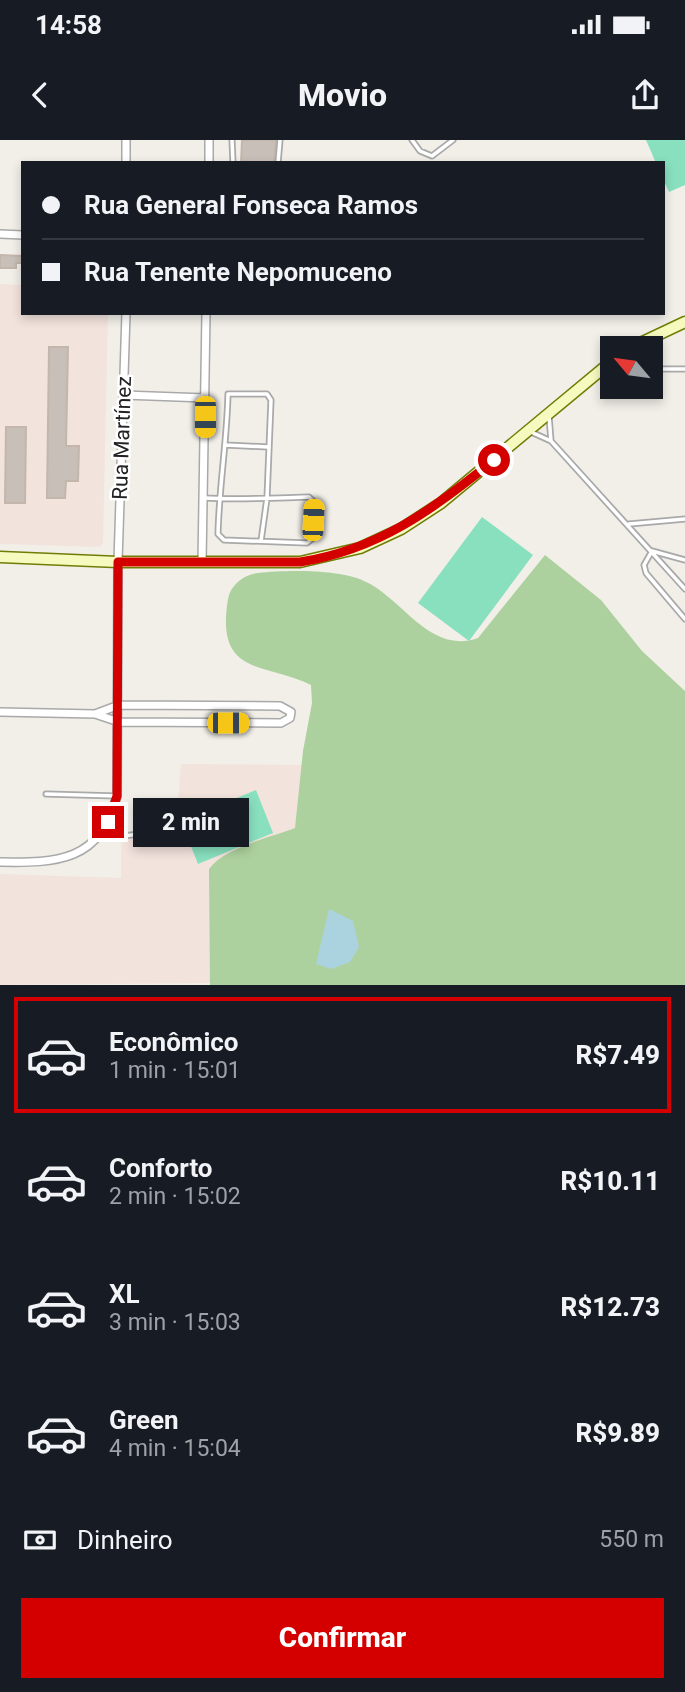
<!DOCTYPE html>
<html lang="pt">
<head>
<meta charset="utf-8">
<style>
	:root { --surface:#171b24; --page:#20242c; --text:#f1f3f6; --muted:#9ea1a6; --line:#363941; --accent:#d40000 }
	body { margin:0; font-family:Roboto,sans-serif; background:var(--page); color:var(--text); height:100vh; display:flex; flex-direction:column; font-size:26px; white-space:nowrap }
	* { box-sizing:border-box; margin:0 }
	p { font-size:23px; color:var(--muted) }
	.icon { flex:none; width:38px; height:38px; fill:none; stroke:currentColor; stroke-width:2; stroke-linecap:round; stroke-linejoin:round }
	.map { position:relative; height:845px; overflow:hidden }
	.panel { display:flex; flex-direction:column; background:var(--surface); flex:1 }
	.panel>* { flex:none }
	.banner { position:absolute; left:21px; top:21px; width:644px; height:154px; border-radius:0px; box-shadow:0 4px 10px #0003; display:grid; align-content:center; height:154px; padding:0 21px; background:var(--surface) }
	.needle { width:46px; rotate:299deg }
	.controls { position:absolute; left:600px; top:196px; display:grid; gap:14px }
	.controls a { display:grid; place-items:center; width:63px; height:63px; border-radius:0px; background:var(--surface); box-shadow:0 4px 10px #0003; font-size:35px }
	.end { position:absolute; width:32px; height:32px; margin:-16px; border:9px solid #d40000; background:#fff; box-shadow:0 0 0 4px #fff }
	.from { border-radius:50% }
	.bubble { position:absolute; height:49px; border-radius:0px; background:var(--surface); box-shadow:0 4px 10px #0003; font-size:23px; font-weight:800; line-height:49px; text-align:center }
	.car { position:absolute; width:21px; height:42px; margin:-21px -10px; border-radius:9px; box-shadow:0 0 5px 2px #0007; background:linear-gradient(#f5c518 24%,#345 0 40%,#f5c518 0 76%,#345 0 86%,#f5c518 0) }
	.banner b { display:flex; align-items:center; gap:24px; height:66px; font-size:26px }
	.banner b+b { border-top:2px solid var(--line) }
	.banner i { width:18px; height:18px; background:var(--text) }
	ul { padding:12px 0 0; list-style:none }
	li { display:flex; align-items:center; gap:21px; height:116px; margin:0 14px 10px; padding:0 7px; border:4px solid transparent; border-radius:0px }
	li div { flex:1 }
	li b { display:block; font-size:26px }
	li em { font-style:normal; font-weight:800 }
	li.on { border-color:var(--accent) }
	li>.icon { width:63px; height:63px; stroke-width:1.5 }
	.pay { display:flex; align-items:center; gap:18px; height:77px; padding:0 21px; font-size:26px }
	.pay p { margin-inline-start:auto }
	.cta { display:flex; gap:14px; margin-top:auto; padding:14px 21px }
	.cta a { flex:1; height:80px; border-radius:0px; background:var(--accent); color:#fff; font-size:28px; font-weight:800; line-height:80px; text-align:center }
	.status { display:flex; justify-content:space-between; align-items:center; height:49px; padding:0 35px; background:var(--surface); direction:ltr }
	.status svg { height:19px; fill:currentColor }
	header { display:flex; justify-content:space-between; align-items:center; height:91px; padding:0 21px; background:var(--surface); font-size:32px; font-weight:800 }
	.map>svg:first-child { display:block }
	.military { fill:#f3e3dd }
	.forest { fill:#add19e }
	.pitch { fill:#88e0be }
	.water { fill:#aad3df }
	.building { fill:#c7bfb8; stroke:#c4b6ab; stroke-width:2 }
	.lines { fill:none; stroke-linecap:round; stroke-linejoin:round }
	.lane-casing { stroke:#a9a9a9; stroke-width:7 }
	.street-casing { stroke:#a9a9a9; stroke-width:10 }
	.secondary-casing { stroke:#707d05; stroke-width:13 }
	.lane { stroke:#fff; stroke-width:3.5 }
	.street { stroke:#fff; stroke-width:7 }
	.secondary { stroke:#f7fabf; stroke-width:10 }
	.route { stroke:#d40000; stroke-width:9 }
	.labels { text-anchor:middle; stroke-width:5; stroke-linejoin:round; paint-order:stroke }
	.street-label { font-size:21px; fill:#222; stroke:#fff }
</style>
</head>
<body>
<div class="status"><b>14:58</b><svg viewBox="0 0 49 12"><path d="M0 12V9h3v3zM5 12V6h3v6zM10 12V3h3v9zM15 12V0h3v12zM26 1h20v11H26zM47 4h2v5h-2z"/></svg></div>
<header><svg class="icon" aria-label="back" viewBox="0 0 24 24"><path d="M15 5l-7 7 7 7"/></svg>Movio<svg class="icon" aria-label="share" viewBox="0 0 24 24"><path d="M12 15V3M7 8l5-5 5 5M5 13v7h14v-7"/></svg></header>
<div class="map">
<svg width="685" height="845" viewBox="0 0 685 845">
	<rect width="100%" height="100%" fill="#f2efe9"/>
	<!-- military -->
	<path class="military" d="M0,144l23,1v28h85l-5,230 -3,4 -100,-3z
		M181,624l128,1 -8,61 -84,157 -217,2v-111l121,4v-37l55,-11z"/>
	<!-- forest -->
	<path class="forest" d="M545,415l56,45 41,51 43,40v294h-475l-1,-116c16,-22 60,-31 86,-41l8,-77 9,-48 -1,-18c-46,-23 -96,-8 -83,-86 3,-15 16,-24 30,-26 28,-3 81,-4 106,8 39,17 65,74 114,57z"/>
	<!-- pitch -->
	<path class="pitch" d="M646,0h39v45l-16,7 -6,-13v-16h-7z
		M482,377l51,38 -64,86 -51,-38z
		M256,650l17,43 -75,31 -17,-43z"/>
	<!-- water -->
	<path class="water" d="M329,769l24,12 6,26 -9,15 -19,7 -15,-5z"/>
	<!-- building -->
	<path class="building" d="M242,0h34l-2,23h-33z
		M0,115l23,1v7h-7v5h-16z
		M49,207h19l-2,99h13l-1,35h-12l-1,17h-18z
		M6,287h20l-1,76h-20z"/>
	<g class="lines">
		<defs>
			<path id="lane" d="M232,0l1,23
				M412,0l8,11 12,5 21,-16
				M278,23l2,-23
				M651,229h34
				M549,276l2,25
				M531,292l20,9 134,148
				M226,305l42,2
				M204,358c35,2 70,0 105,-1l5,5 -2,37 -5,4 -83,-3 -6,-6c1,-47 9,-93 10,-140h39l4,6 -4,98 -6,43
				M629,384l56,-5
				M685,420l-33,-9 -8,14 2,8 39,46
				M46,654l71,2
				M101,694c31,4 47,3 63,-24"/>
			<path id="street" d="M209,0v23
				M126,23v-23
				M0,94l23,1
				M124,255l81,3
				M202,423l4,-250
				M0,572l95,2 24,8 162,1 9,-5 1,-6 -11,-6 -161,-1 -24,9
				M0,722c56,1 101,0 117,-66l1,-234 8,-249"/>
			<path id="secondary" d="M630,208l55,-26
				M0,417l118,5h182l60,-14 41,-19 40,-26 171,-142"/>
		</defs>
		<!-- lane casing -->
		<use href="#lane" class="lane-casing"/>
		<!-- street casing -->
		<use href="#street" class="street-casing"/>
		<!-- secondary casing -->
		<use href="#secondary" class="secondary-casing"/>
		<!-- lane -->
		<use href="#lane" class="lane"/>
		<!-- street -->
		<use href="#street" class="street"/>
		<!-- secondary -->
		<use href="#secondary" class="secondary"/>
	</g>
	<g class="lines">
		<!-- route -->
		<path class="route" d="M108,682l9,-26 1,-234h182c78,-12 134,-53 194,-102"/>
	</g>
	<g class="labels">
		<!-- street labels -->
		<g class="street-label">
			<text transform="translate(122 298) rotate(-88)" y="7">Rua Martínez</text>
		</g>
	</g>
</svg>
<div class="controls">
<a><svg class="needle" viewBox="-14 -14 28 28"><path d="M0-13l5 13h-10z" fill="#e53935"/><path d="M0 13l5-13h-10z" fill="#9ea1a6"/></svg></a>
</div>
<i class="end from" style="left:494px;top:320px"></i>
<i class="end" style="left:108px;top:682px"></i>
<div class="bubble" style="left:133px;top:658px;width:116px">2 min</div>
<i class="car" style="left:205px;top:277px;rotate:180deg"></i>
<i class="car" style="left:313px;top:380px;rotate:3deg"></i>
<i class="car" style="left:228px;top:583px;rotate:90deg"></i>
<div class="banner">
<b><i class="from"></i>Rua General Fonseca Ramos</b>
<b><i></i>Rua Tenente Nepomuceno</b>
</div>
</div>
<section class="panel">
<ul>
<li class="on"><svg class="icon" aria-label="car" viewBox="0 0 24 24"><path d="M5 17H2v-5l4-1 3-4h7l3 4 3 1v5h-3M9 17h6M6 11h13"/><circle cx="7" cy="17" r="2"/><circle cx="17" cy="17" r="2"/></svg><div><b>Econômico</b><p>1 min · 15:01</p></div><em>R$7.49</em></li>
<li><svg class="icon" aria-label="car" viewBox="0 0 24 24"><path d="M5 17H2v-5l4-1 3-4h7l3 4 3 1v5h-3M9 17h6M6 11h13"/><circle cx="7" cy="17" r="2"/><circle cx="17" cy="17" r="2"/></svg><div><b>Conforto</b><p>2 min · 15:02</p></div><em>R$10.11</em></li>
<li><svg class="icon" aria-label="car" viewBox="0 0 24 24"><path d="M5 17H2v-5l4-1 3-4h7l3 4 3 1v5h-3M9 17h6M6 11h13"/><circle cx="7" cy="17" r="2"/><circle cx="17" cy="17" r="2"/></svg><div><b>XL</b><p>3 min · 15:03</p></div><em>R$12.73</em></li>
<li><svg class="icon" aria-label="car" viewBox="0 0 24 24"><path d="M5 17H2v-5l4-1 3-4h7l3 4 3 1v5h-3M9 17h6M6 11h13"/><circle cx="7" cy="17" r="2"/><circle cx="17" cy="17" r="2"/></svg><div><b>Green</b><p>4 min · 15:04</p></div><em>R$9.89</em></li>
</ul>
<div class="pay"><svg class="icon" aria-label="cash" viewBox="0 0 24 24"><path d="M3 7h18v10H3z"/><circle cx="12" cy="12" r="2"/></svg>Dinheiro<p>550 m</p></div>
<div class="cta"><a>Confirmar</a></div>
</section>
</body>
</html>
